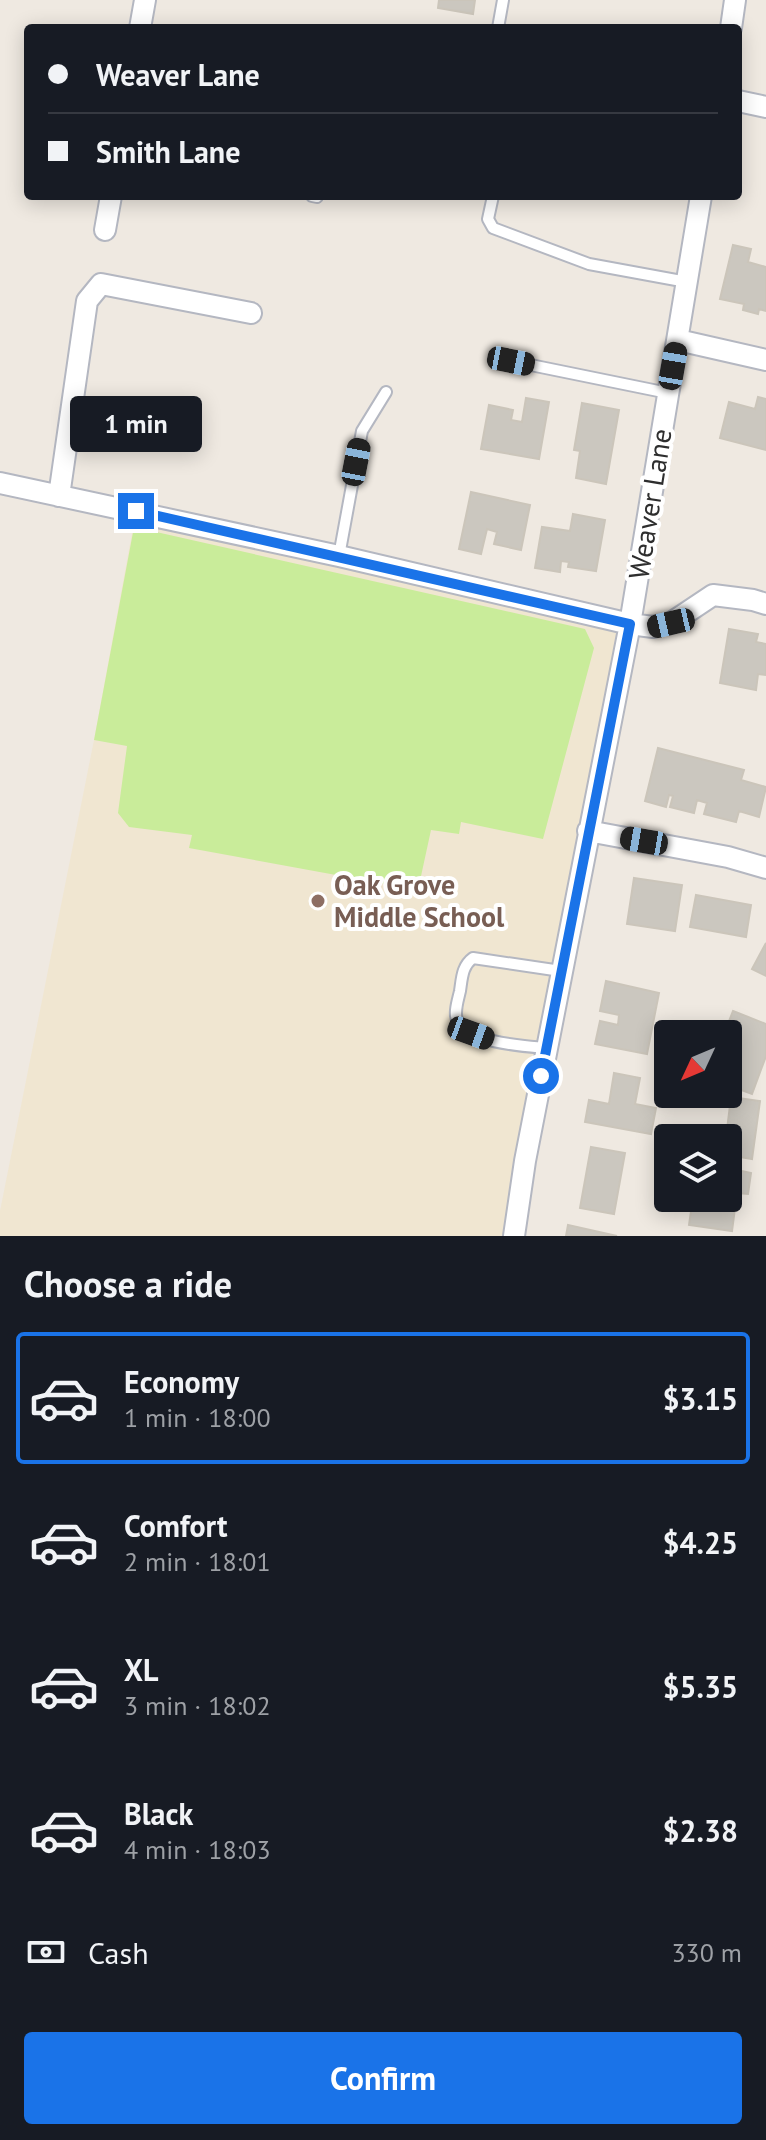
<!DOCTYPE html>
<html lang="en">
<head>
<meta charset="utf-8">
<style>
	:root { --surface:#171b24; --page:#20242c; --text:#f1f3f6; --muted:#9ea1a6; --line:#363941; --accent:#1a73e8 }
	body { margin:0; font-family:"PT Sans",sans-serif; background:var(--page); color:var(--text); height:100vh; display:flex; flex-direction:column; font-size:30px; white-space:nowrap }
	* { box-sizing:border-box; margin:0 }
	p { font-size:26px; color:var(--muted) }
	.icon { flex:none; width:44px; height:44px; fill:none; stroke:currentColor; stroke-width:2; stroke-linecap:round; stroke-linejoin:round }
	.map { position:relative; height:1236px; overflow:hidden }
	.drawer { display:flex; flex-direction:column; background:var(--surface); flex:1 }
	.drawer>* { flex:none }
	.top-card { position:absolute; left:24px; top:24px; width:718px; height:176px; border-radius:8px; box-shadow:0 4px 20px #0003; display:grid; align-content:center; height:176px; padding:0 24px; background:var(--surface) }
	.needle { width:52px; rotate:226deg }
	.tools { position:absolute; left:654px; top:1020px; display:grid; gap:16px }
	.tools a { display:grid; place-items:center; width:88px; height:88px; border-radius:8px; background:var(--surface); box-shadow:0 4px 20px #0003; font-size:40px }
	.end { position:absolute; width:36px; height:36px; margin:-18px; border:10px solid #1a73e8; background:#fff; box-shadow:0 0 0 4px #fff }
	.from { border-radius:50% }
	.bubble { position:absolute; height:56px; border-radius:8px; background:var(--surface); box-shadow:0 4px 20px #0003; font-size:26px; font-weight:600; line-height:56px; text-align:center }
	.car { position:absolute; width:24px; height:48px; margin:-24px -12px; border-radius:10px; box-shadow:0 0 6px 2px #0007; background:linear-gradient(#222 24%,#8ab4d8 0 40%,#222 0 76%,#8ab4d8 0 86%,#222 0) }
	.top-card b { display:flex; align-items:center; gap:28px; height:76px; font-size:30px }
	.top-card b+b { border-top:2px solid var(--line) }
	.top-card i { width:20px; height:20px; background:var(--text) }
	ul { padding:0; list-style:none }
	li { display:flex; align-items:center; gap:24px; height:132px; margin:0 16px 12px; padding:0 8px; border:4px solid transparent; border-radius:8px }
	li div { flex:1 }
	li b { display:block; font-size:30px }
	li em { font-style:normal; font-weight:600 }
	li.on { border-color:var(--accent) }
	li>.icon { width:72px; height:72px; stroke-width:1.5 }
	h2 { padding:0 24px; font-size:36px; line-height:96px }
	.pay { display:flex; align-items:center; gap:20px; height:88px; padding:0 24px; font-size:30px }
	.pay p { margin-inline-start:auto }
	.button { display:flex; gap:16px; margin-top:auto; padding:16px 24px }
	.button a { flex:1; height:92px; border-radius:8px; background:var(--accent); color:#fff; font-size:32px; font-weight:600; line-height:92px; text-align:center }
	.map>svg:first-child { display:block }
	.education { fill:#f0e6d1 }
	.pitch { fill:#c9ec9a }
	.building { fill:#cbc7bf; stroke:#cbc5ba; stroke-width:2 }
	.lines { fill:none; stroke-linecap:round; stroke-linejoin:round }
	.service-casing { stroke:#b4b7c1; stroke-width:14 }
	.minor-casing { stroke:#b4b7c1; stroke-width:24 }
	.service { stroke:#fff; stroke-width:10 }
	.minor { stroke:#fff; stroke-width:20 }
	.route { stroke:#1a73e8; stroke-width:10 }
	.education-dot { fill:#8d6e63; stroke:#fff; stroke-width:3 }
	.labels { text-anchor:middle; stroke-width:8; stroke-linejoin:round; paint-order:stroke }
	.street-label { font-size:28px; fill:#2e2e2e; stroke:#fff }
	.education-label { font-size:28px; font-weight:bold; fill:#785e54; stroke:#fff; text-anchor:start }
</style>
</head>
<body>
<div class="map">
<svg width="766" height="1236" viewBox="0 0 766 1236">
	<rect width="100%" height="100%" fill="#efe9e1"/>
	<!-- education -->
	<path class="education" d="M136,511l494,113 -116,612h-514v-25l94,-471z"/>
	<!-- pitch -->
	<path class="pitch" d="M134,527l451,102 9,19 -51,191 -82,-17 -2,12 -28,-4 -13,60 -229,-42 3,-13 -63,-8 -11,-14 9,-67 -33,-6z"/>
	<!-- building -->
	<path class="building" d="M439,0h36l-2,14 -35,-6z
		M733,245l18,4 -3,13 18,5v44l-7,-2 -1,5 -15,-4 1,-6 -24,-5z
		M758,397l8,2v51l-46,-12 9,-36 26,7z
		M526,398l23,4 -10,57 -58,-10 8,-44 24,5 -2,10 11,2z
		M582,403l37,7 -13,74 -30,-6 4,-27 -6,-1z
		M471,492l59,13 -9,45 -27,-6 3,-12 -10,-3 -6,25 -22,-5z
		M573,514l32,6 -9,51 -28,-4 1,-5 -8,-1 -1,11 -25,-4 7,-41 28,4z
		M729,629l29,5 -2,8 10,2v31l-8,-1 -2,16 -36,-7z
		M658,748l86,22 -3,10 25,7 -7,30 -20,-6 -3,11 -32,-8 3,-11 -10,-3 -3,13 -24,-6 3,-11 -4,-1 -3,12 -21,-6z
		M634,878l48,7 -7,46 -48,-7z
		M696,895l55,10 -5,32 -56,-10z
		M766,943v33l-14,-7z
		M606,981l53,12 -12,61 -52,-10 5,-23 18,4 1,-10 -19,-4z
		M733,1011l33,13v32l-14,38 -24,-9v-51h-4z
		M614,1073l26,5 -5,26 21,4 -5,26 -66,-12 4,-22 20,4z
		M731,1097l29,4 -8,58 -24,-4v-17h-2z
		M591,1147l34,6 -11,61 -34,-6z
		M728,1168l23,5 -3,21 -11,-1 -5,38 -43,-6 4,-27h35z
		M568,1225l49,11h-51z"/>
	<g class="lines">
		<defs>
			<path id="service" d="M498,28l5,-28
				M312,196l5,1
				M493,196l-5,23 5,9 96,36 98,18
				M511,361l157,32
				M339,556l23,-125 24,-39
				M546,1048c-21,-2 -77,-5 -88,-26 -5,-8 0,-22 2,-31 2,-13 2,-25 13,-33l88,13"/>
			<path id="minor" d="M140,28l5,-28
				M731,28l4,-28
				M738,101l28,6
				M105,230l6,-34
				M678,340l88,20
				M0,483l339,73 291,68 23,3 18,-4 42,-28 40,5 13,4
				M59,496l28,-195 14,-17 150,29
				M588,831l140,26 38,11
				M514,1236l11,-75 105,-537 71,-428"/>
		</defs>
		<!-- service casing -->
		<use href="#service" class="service-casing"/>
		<!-- minor casing -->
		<use href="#minor" class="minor-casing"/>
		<!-- service -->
		<use href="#service" class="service"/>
		<!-- minor -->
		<use href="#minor" class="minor"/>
	</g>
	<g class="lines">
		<!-- route -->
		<path class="route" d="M136,511l494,113 -89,452"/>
	</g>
	<!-- markers -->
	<circle class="education-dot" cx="318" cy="901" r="8"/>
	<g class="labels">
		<!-- street labels -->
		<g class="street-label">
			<text transform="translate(650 504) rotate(-81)" y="10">Weaver Lane</text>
		</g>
		<!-- education labels -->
		<g class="education-label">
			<text x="334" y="895">Oak Grove<tspan x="334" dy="32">Middle School</tspan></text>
		</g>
	</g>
</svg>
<div class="tools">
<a><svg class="needle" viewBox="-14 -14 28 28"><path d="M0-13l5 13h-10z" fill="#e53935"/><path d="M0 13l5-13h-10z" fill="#9ea1a6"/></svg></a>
<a><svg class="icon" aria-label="layers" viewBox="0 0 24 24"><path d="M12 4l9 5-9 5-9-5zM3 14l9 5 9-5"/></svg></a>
</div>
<i class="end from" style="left:541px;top:1076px"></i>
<i class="end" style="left:136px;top:511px"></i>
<div class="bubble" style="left:70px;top:396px;width:132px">1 min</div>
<i class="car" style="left:511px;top:361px;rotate:101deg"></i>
<i class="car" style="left:673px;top:366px;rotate:10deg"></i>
<i class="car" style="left:356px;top:462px;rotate:11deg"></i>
<i class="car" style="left:671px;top:623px;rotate:257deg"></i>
<i class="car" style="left:644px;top:841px;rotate:280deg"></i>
<i class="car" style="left:471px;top:1033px;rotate:110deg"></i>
<div class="top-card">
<b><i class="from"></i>Weaver Lane</b>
<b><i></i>Smith Lane</b>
</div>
</div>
<section class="drawer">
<h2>Choose a ride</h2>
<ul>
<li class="on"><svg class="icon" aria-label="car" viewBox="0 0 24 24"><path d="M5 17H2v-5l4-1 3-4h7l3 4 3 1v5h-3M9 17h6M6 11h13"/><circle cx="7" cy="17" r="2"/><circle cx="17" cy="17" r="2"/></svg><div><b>Economy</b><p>1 min · 18:00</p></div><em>$3.15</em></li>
<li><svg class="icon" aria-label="car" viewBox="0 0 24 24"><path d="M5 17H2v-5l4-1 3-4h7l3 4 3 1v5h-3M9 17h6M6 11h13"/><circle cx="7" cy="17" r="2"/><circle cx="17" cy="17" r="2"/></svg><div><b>Comfort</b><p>2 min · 18:01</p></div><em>$4.25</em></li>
<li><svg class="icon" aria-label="car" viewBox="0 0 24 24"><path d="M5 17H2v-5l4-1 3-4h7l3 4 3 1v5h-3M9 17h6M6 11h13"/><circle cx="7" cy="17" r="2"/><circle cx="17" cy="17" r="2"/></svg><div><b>XL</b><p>3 min · 18:02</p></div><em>$5.35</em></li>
<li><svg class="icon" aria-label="car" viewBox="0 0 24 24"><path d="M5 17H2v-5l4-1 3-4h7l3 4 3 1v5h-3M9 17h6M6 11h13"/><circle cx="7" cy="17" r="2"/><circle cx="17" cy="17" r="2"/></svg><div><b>Black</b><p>4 min · 18:03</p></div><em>$2.38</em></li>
</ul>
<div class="pay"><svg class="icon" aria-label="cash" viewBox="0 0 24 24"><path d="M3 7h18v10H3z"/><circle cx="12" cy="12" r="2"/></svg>Cash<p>330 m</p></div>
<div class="button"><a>Confirm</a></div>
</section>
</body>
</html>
